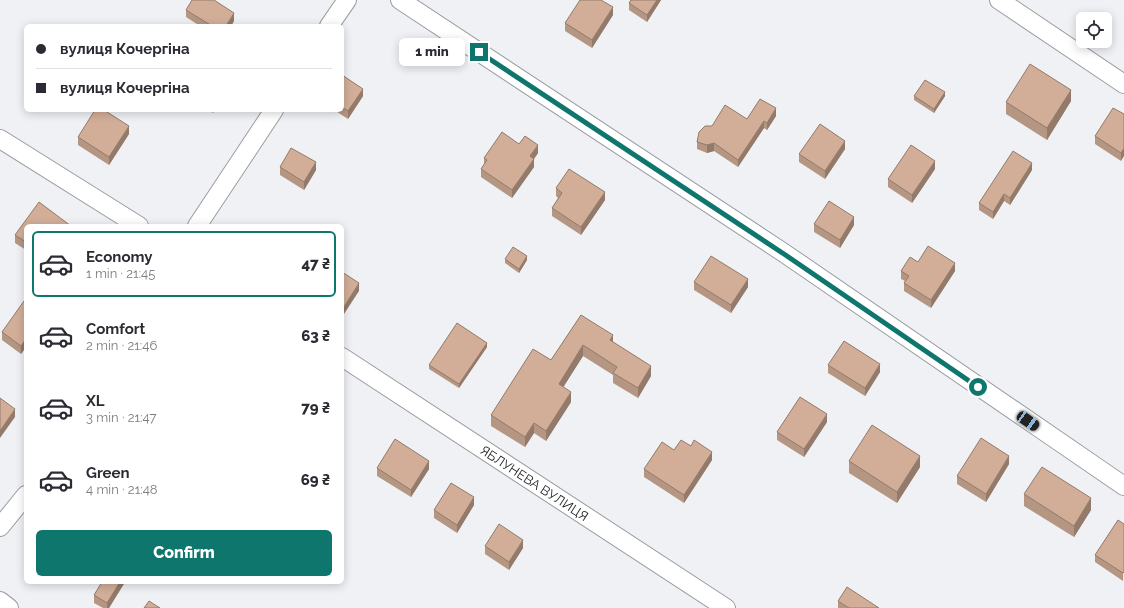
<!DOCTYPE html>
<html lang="en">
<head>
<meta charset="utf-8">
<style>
	:root { --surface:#fff; --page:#f2f2f3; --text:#2b2b33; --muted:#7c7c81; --line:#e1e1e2; --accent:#0f766e }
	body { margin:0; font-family:Raleway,sans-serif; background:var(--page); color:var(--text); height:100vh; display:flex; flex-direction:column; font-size:15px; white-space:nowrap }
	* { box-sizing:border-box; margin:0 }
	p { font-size:13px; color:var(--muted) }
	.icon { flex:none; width:22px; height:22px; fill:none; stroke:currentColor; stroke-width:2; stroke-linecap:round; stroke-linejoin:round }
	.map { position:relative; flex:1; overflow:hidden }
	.side { position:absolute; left:24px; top:224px; width:320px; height:360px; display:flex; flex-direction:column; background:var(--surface); border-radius:6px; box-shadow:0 2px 10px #0003 }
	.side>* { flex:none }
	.hud { position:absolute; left:24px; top:24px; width:320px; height:88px; border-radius:6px; box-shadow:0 2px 10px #0003; display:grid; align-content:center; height:88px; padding:0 12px; background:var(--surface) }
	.fabs { position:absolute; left:1076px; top:12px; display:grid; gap:8px }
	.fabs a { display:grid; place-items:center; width:36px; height:36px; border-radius:6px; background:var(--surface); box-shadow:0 2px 10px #0003; font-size:20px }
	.end { position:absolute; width:18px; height:18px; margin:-9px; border:5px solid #0f766e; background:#fff; box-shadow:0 0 0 2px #fff }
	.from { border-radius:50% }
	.bubble { position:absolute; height:28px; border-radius:6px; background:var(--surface); box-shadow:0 2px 10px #0003; font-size:13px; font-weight:800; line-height:28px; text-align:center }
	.car { position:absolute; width:12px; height:24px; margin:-12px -6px; border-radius:5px; box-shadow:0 0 3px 1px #0007; background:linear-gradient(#222 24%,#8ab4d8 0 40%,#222 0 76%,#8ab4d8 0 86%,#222 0) }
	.hud b { display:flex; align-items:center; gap:14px; height:38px; font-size:15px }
	.hud b+b { border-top:1px solid var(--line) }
	.hud i { width:10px; height:10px; background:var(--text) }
	ul { padding:7px 0 0; list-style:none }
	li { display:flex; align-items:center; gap:12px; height:66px; margin:0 8px 6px; padding:0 4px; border:2px solid transparent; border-radius:6px }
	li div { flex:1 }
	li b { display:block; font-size:15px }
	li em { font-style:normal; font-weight:800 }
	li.active { border-color:var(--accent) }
	li>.icon { width:36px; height:36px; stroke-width:1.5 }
	.primary-button { display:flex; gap:8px; margin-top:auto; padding:8px 12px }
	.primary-button a { flex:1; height:46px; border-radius:6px; background:var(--accent); color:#fff; font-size:16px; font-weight:800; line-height:46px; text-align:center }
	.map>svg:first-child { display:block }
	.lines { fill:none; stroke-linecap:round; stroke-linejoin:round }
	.street-casing { stroke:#9a9ca0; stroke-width:20 }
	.street { stroke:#fff; stroke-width:18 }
	.wall { fill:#b59683 }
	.shaded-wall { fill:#937a6a }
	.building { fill:#d2ae98; stroke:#937a6a }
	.route { stroke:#0f766e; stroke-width:5 }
	.labels { text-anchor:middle; stroke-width:3; stroke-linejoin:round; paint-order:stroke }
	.street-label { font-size:13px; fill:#222325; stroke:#eff1f5 }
</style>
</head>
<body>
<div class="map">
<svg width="1124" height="608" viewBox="0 0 1124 608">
	<rect width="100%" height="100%" fill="#eff1f5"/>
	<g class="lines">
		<defs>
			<g id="street">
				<path d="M400,0l384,253 340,233"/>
				<path d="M999,0l125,84"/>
				<path d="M329,26l18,-26"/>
				<path d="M0,139l139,87"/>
				<path d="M197,226l77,-116"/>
				<path id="s1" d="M342,357l384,251"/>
				<path d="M0,527l26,-32"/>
				<path d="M0,601l9,7"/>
			</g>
		</defs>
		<!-- street casing -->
		<use href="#street" class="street-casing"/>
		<!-- street -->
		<use href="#street" class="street"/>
	</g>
	<!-- wall -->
	<path class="wall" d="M631,0h30l-14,22 -18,-12v-7z
		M186,10l48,11 -3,5h-31l-14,-9z
		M613,15l-21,33 -27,-17v-8z
		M342,75l21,21 -15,23 -14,-9h8z
		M914,96h31l-11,17 -20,-13z
		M1071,101l-24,39 -41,-26v-12z
		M209,110h6l-2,3z
		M1124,114l-3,47 -26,-17v-8z
		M776,116l-9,14 -3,-2 -26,39 -24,-16 -7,2 -10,-4v-7l15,-16 35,-7z
		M129,134l-20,31 -31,-20v-8z
		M519,144l19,9 -4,6v8l-22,31 -31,-21v-8l3,-5v-6z
		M845,149l-20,30 -26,-17v-8z
		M280,167l36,3 -12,20 -24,-15z
		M935,169l-23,34 -24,-16v-8z
		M1032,170l-22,35 -6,-4 -11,18 -14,-9v-7z
		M556,188l49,12 -24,35 -29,-19v-8l6,-10 -2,-2z
		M814,224l40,1 -14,23 -26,-16z
		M26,226v24l-11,-7v-8z
		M505,259l22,1 -8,13 -14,-10z
		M918,262l37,9 -24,37 -27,-17v-8l1,-2 -4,-2v-8z
		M694,282l54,5 -17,26 -37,-23z
		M26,303v44l-5,7 -19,-14v-8z
		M581,315l32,27 38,34 -13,22 -25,-15v-8l-30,-19 -20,31 8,15 -25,39 -12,-8 -9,14 -34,-21v-11l60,-55z
		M487,347l-28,41 -30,-19v-4z
		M828,365l52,7 -15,24 -37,-23z
		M827,422l-23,35 -27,-17v-8z
		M674,450l38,10 -28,43 -40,-26v-8z
		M849,461l71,6 -23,36 -48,-30z
		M1009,464l-23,38 -29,-18v-8z
		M377,468l52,1 -18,28 -34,-21z
		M1024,494l67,16 -17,27 -50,-31z
		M474,505l-17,28 -23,-15v-8z
		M1124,524l-1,57 -28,-19v-7z
		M485,546l38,2 -14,22 -24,-16z
		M125,582l-16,26h-6l-9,-5v-8z
		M838,601l41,7h-41z"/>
	<!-- shaded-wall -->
	<path class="shaded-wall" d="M657,0h4l-14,22v-7z
		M613,7v8l-21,33v-8z
		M234,13v8l-3,5h-5z
		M363,89v7l-15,23v-8z
		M1071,90v11l-24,39v-12z
		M945,92v4l-11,17v-4z
		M776,108v8l-9,14v-7z
		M764,121v7l-26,39v-7z
		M129,126v8l-20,31v-8z
		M845,141v8l-20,30v-8z
		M714,143v8l-7,2v-8z
		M538,145v8l-7,10 3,-4v8l-22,31v-8l18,-34z
		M1124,148v8l-3,5v-8z
		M935,161v8l-23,34v-8z
		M316,162v8l-12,20v-8z
		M1032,163v7l-22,35v-7z
		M605,192v8l-24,35v-8z
		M1004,194v7l-11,18v-7z
		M854,217v8l-14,23v-8z
		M527,256v4l-8,13v-4z
		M955,263v8l-24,37v-8z
		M748,279v8l-17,26v-8z
		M359,283v8l-17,26v-7z
		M613,335v11l-3,-6z
		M26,339v8l-5,7v-8z
		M487,343v4l-28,41v-4z
		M583,345v11l-24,38v-10z
		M880,364v8l-15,24v-8z
		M651,366v10l-13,22v-10z
		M571,392v10l-25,39v-10z
		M15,409v8l-15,21v-7z
		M827,414v8l-23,35v-8z
		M534,423v10l-9,14v-10z
		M712,452v8l-28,43v-8z
		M920,456v11l-23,36v-11z
		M1009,456v8l-23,38v-8z
		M429,461v8l-18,28v-7z
		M474,497v8l-17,28v-8z
		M1091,498v12l-17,27v-11z
		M523,540v8l-14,22v-8z
		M120,582h5l-16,26h-2v-5z"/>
	<!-- building -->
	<path class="building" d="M192,0h22l20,13 -8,13h-14l-26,-16z
		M580,0h21l12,7 -21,33 -27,-17z
		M631,0h26l-10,15 -18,-12z
		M1030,64l41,26 -24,38 -41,-26z
		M342,75l21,14 -15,22 -6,-4z
		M925,80l20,12 -11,17 -20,-13z
		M760,99l16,9 -9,15 -3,-2 -26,39 -24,-17 -7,2 -10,-3 2,-10 6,-6h7l13,-21 22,14z
		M1113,108l11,6v34l-3,5 -26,-17z
		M95,110h9l25,16 -20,31 -31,-20z
		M820,124l25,17 -20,30 -26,-17z
		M502,132l17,12 6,-8 13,9 -8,11 4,3 -22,31 -31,-21 6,-9 -3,-2z
		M911,145l24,16 -23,34 -24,-16z
		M291,148l25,14 -12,20 -24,-15z
		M1013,151l19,12 -22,35 -6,-4 -11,18 -14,-9z
		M569,169l36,23 -24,35 -29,-19 10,-15 -6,-5z
		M829,201l25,16 -14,23 -26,-16z
		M39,202l32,24h-45v16l-11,-7z
		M928,246l27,17 -24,37 -27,-17 5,-7 -8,-5 9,-14 8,5z
		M513,247l14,9 -8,13 -14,-10z
		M711,256l37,23 -17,26 -37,-23z
		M342,272l17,11 -17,27z
		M24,301l2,2v36l-5,7 -19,-14z
		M581,315l32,20 -3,5 41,26 -13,22 -25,-15 4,-6 -34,-22 -24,39 12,8 -25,39 -12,-8 -9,14 -34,-22 42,-66 18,11z
		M457,323l30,20 -28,41 -30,-19z
		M844,341l36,23 -15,24 -37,-23z
		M800,397l27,17 -23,35 -27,-17z
		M0,398l15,11 -15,22z
		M872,425l48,31 -23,36 -48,-31z
		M981,438l28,18 -23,38 -29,-18z
		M395,439l34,22 -18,29 -34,-22z
		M681,440l10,6 3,-6 18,12 -28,43 -40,-26 18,-27 12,8z
		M1042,467l49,31 -17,28 -50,-32z
		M451,483l23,14 -17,28 -23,-15z
		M1118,520l6,4v48l-1,1 -28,-18z
		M499,524l24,16 -14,22 -24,-16z
		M102,582h18l-13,21 -13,-8z
		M847,587l32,21h-30l-11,-7z
		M149,601l11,7h-16z"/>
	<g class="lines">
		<!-- route -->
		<path class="route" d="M479,52l305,202 194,133"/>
	</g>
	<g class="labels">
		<!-- street labels -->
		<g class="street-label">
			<text dy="5" stroke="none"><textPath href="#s1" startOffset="230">ЯБЛУНЕВА ВУЛИЦЯ</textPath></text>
		</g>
	</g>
</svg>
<div class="fabs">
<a><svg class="icon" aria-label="locate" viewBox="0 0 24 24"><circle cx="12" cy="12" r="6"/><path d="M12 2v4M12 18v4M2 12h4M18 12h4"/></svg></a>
</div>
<i class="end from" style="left:978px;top:387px"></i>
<i class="end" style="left:479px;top:52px"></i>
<div class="bubble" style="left:399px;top:38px;width:66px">1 min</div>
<i class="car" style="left:1028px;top:421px;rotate:124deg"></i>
<div class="hud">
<b><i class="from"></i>вулиця Кочергіна</b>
<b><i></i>вулиця Кочергіна</b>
</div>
<section class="side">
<ul>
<li class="active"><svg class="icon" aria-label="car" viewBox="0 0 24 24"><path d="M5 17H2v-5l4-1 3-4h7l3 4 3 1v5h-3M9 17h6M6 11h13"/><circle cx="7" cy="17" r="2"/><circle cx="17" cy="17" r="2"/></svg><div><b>Economy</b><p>1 min · 21:45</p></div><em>47 ₴</em></li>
<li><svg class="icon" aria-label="car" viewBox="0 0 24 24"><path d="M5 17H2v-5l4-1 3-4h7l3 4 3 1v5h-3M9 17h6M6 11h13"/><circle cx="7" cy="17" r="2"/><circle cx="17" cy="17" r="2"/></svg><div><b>Comfort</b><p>2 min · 21:46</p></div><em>63 ₴</em></li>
<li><svg class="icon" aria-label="car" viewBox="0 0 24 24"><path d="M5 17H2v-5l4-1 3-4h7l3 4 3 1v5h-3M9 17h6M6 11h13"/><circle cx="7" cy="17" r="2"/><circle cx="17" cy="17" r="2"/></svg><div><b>XL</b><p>3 min · 21:47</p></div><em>79 ₴</em></li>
<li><svg class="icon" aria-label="car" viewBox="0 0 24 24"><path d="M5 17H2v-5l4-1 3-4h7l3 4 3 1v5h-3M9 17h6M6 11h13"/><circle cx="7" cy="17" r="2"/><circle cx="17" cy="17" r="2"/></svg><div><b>Green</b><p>4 min · 21:48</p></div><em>69 ₴</em></li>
</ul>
<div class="primary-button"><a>Confirm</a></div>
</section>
</div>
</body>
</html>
